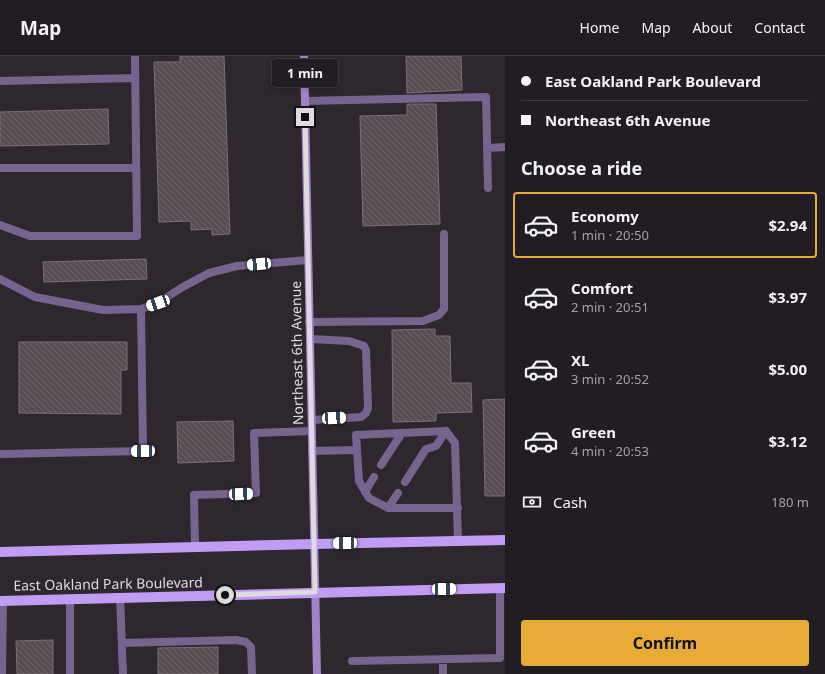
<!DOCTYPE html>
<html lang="en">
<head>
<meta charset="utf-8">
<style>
	:root { --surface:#221d22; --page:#2e2a2f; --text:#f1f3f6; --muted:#a2a2a5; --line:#3f3b40; --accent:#e8ab37 }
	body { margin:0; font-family:"Noto Sans",sans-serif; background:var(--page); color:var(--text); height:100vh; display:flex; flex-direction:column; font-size:15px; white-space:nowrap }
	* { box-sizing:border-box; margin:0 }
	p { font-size:13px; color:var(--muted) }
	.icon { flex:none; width:22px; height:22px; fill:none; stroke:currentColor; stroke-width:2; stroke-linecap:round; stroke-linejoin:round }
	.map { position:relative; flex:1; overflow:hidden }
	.side { display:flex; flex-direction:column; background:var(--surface); width:320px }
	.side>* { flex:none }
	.top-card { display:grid; align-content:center; height:88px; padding:0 16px; background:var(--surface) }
	.end { position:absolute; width:18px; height:18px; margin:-9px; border:5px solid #dfdadf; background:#111; box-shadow:0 0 0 2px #111 }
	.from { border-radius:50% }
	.bubble { position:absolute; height:28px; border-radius:4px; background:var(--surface); box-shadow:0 2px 6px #0003,0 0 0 1px var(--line); font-size:13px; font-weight:700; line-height:28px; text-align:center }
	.car { position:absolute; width:12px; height:24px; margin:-12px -6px; border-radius:5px; box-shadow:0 0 3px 1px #0007; background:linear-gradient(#fff 24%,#345 0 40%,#fff 0 76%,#345 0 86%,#fff 0) }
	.top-card b { display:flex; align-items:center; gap:14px; height:38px; font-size:15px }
	.top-card b+b { border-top:1px solid var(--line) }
	.top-card i { width:10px; height:10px; background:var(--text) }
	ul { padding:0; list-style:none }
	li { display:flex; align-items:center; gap:12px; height:66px; margin:0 8px 6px; padding:0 8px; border:2px solid transparent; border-radius:4px }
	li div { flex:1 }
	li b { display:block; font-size:15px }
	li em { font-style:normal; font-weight:700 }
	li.on { border-color:var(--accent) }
	li>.icon { width:36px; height:36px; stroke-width:1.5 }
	h2 { padding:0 16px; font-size:18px; line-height:48px }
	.pay { display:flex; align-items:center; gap:10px; height:44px; padding:0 16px; font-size:15px }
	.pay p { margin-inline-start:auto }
	.primary-button { display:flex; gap:8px; margin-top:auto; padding:8px 16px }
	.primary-button a { flex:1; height:46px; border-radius:4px; background:var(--accent); color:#111; font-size:16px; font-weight:700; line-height:46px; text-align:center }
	header { display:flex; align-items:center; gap:24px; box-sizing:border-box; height:56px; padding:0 20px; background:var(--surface); border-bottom:1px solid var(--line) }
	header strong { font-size:19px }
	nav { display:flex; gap:22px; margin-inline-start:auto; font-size:14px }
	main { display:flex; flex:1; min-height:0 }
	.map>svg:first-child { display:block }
	.building { fill:url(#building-back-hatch); stroke:#7b7075 }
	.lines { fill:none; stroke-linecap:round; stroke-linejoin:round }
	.lane { stroke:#75648e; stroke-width:8 }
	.secondary { stroke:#a083c7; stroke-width:8 }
	.primary { stroke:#c29cf4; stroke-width:10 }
	.route { stroke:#dfdadf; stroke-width:5 }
	.labels { text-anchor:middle; stroke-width:3; stroke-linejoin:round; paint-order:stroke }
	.street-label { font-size:14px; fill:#dfdadf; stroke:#2e272e }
</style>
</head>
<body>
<header>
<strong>Map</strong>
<nav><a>Home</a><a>Map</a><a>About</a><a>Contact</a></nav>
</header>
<main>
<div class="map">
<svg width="505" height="618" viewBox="0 0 505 618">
	<defs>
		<pattern id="building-back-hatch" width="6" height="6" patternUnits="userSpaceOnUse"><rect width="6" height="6" fill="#564c51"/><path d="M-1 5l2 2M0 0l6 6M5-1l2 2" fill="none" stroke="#6e656a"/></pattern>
	</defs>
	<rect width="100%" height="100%" fill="#2e272e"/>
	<!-- building -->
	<path class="building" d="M180,0h44l6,178 -18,1v-6l-21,1v-9l-32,1 -5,-160h26z
		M406,0h55l1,34 -55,3z
		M407,48h29l4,120 -77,2 -3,-110 47,-1z
		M108,53l1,35 -109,2v-34z
		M146,203l1,20 -103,3 -1,-20z
		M435,273v7h15l1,47h20l1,29 -36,1v8l-43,1 -1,-92z
		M19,286h108v28h-6v44l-102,-1z
		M505,343v97h-20l-2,-96z
		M233,365l1,40 -56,2 -1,-41z
		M53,584v34h-36l-1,-33z
		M218,591v27h-60v-26z"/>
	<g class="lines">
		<!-- lane -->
		<path class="lane" d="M0,25l135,-3
			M305,45l181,-4 2,91
			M487,92l18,-1
			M0,112h136
			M0,169l30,11h107l-2,-180
			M0,223l35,18 68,13 38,-1 17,-6 23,-15 28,-15 28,-7 71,-6
			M309,266l114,-1 16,-6 5,-6v-75
			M310,283l39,2 15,5 2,4 2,58 -2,5 -5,4 -49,3
			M446,375l-90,4 3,46 10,17 19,10h70
			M446,375l9,12 3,98
			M312,395l44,-1
			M0,398l143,-3 -2,-142
			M381,409l21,-32
			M405,426l21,-33 10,-3 10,-15
			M365,436l9,-15
			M388,452l10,-15
			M195,491l-1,-52 62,-2 -2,-60 58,-2
			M120,541l3,77
			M70,543v75
			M122,587l114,-3 10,2 5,5 1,27
			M443,603v15
			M352,605l148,-3v-70
			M2,618l1,-74"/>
		<!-- secondary -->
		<path class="secondary" d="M304,0l13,618"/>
		<!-- primary -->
		<path class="primary" d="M0,496l314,-8 191,-4
			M0,545l505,-13"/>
	</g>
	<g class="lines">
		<!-- route -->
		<path class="route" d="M225,539l90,-3 -10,-475"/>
	</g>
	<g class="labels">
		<!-- street labels -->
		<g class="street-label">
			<text transform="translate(297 297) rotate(-91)" y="5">Northeast 6th Avenue</text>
			<text transform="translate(108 528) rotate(-1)" y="5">East Oakland Park Boulevard</text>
		</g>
	</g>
</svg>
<i class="end from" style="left:225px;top:539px"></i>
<i class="end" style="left:305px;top:61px"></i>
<div class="bubble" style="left:272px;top:3px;width:66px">1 min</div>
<i class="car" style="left:259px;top:208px;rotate:265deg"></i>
<i class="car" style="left:158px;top:247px;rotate:251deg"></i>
<i class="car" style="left:334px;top:362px;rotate:87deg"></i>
<i class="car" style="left:143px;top:395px;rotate:269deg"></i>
<i class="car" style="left:241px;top:438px;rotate:88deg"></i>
<i class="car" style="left:345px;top:487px;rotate:269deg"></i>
<i class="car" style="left:444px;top:533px;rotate:89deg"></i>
</div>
<section class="side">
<div class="top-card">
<b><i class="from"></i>East Oakland Park Boulevard</b>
<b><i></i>Northeast 6th Avenue</b>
</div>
<h2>Choose a ride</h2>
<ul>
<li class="on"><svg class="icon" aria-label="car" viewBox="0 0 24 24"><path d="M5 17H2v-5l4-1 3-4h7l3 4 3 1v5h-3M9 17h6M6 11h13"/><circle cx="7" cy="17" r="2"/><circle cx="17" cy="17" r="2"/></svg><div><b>Economy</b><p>1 min · 20:50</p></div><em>$2.94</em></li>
<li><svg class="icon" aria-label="car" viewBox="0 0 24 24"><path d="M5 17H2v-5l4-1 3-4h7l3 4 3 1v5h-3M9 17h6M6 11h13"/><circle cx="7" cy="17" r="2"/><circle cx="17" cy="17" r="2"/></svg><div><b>Comfort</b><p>2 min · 20:51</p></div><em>$3.97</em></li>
<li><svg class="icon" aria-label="car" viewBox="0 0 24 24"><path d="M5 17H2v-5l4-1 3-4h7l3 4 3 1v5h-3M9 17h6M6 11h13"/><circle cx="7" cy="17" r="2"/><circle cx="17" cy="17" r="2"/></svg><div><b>XL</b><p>3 min · 20:52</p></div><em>$5.00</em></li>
<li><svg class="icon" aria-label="car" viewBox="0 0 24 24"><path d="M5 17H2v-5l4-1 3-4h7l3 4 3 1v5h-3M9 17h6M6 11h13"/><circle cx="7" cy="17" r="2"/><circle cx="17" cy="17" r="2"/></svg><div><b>Green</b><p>4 min · 20:53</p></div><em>$3.12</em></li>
</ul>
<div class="pay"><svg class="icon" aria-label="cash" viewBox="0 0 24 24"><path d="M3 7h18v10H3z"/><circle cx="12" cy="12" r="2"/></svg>Cash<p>180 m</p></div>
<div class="primary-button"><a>Confirm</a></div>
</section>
</main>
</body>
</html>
